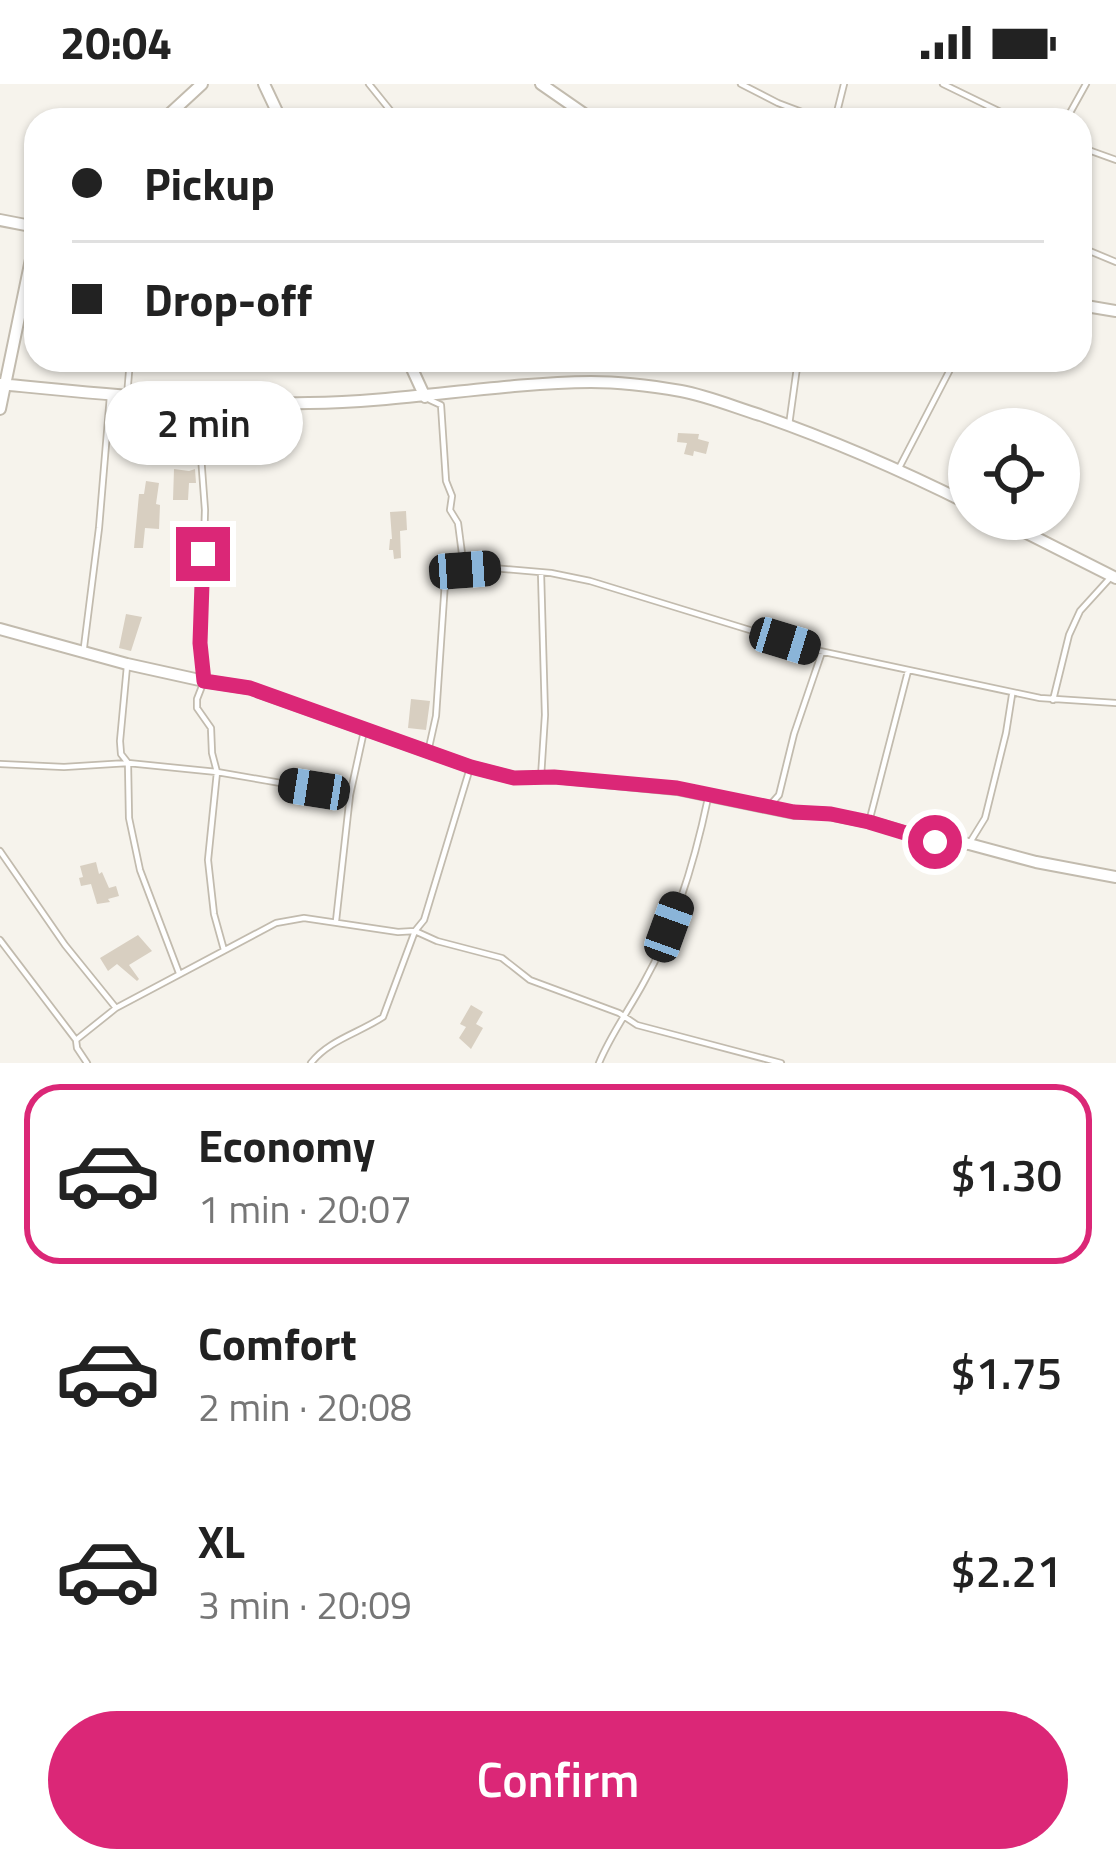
<!DOCTYPE html>
<html lang="en">
<head>
<meta charset="utf-8">
<style>
	:root { --surface:#fff; --page:#f6f6f6; --text:#222; --muted:#767676; --line:#e0e0e0; --accent:#db2777 }
	body { margin:0; font-family:"Titillium Web",sans-serif; background:var(--page); color:var(--text); height:100vh; display:flex; flex-direction:column; font-size:45px; white-space:nowrap }
	* { box-sizing:border-box; margin:0 }
	p { font-size:39px; color:var(--muted) }
	.icon { flex:none; width:66px; height:66px; fill:none; stroke:currentColor; stroke-width:2; stroke-linecap:round; stroke-linejoin:round }
	.map { position:relative; height:979px; overflow:hidden }
	.details { display:flex; flex-direction:column; background:var(--surface); flex:1 }
	.details>* { flex:none }
	.banner { position:absolute; left:24px; top:24px; width:1068px; height:264px; border-radius:36px; box-shadow:0 3px 9px #0004; display:grid; align-content:center; height:264px; padding:0 48px; background:var(--surface) }
	.buttons { position:absolute; left:948px; top:324px; display:grid; gap:24px }
	.buttons a { display:grid; place-items:center; width:132px; height:132px; border-radius:50%; background:var(--surface); box-shadow:0 3px 9px #0004; font-size:60px }
	.end { position:absolute; width:54px; height:54px; margin:-27px; border:15px solid #db2777; background:#fff; box-shadow:0 0 0 6px #fff }
	.from { border-radius:50% }
	.bubble { position:absolute; height:84px; border-radius:42px; background:var(--surface); box-shadow:0 3px 9px #0004; font-size:39px; font-weight:600; line-height:84px; text-align:center }
	.car { position:absolute; width:36px; height:72px; margin:-36px -18px; border-radius:15px; box-shadow:0 0 9px 3px #0007; background:linear-gradient(#222 24%,#8ab4d8 0 40%,#222 0 76%,#8ab4d8 0 86%,#222 0) }
	.banner b { display:flex; align-items:center; gap:42px; height:114px; font-size:45px }
	.banner b+b { border-top:3px solid var(--line) }
	.banner i { width:30px; height:30px; background:var(--text) }
	ul { padding:21px 0 0; list-style:none }
	li { display:flex; align-items:center; gap:36px; height:180px; margin:0 24px 18px; padding:0 24px; border:6px solid transparent; border-radius:36px }
	li div { flex:1 }
	li b { display:block; font-size:45px }
	li em { font-style:normal; font-weight:600 }
	li.current { border-color:var(--accent) }
	li>.icon { width:108px; height:108px; stroke-width:1.5 }
	.primary-button { display:flex; gap:24px; margin-top:auto; padding:24px 48px }
	.primary-button a { flex:1; height:138px; border-radius:72px; background:var(--accent); color:#fff; font-size:48px; font-weight:600; line-height:138px; text-align:center }
	.status { display:flex; justify-content:space-between; align-items:center; height:84px; padding:0 60px; background:var(--surface); direction:ltr }
	.status svg { height:33px; fill:currentColor }
	.map>svg:first-child { display:block }
	.building { fill:#d8cfc1 }
	.lines { fill:none; stroke-linecap:round; stroke-linejoin:round }
	.service-casing { stroke:#c2bbae; stroke-width:8 }
	.minor-casing { stroke:#c2bbae; stroke-width:14 }
	.service { stroke:#fff; stroke-width:4.5 }
	.minor { stroke:#fff; stroke-width:10 }
	.route { stroke:#db2777; stroke-width:15 }
</style>
</head>
<body>
<div class="status"><b>20:04</b><svg viewBox="0 0 49 12"><path d="M0 12V9h3v3zM5 12V6h3v6zM10 12V3h3v9zM15 12V0h3v12zM26 1h20v11H26zM47 4h2v5h-2z"/></svg></div>
<div class="map">
<svg width="1116" height="979" viewBox="0 0 1116 979">
	<rect width="100%" height="100%" fill="#f6f3ec"/>
	<!-- building -->
	<path class="building" d="M678,349l21,1 -1,5 11,3 -3,12 -12,-3 -1,5 -9,-2 3,-11 -10,-1z
		M174,385l15,2 6,-2 1,14h-7l-1,17h-15z
		M146,397l13,2 -3,21 4,1 -1,24 -14,-1 -2,20h-9l5,-54h5z
		M406,427l1,19 -7,1 1,27 -7,1 -1,-9h-4l1,-11h2l-2,-27z
		M126,530l16,3 -11,34 -12,-3z
		M411,615l19,2 -4,29 -18,-2z
		M96,778l3,12 3,-2 7,16 7,-2 3,10 -11,3 2,3 -13,2 -6,-20 -10,2 -2,-8 4,-1 -3,-11z
		M138,851l14,16 -23,14 10,14 -2,2 -20,-17 -9,7 -8,-13z
		M471,921l12,7 -7,12 7,4 -12,21 -12,-11 7,-11 -6,-3z"/>
	<g class="lines">
		<defs>
			<path id="service" d="M369,0l29,36
				M741,0l37,19 45,17
				M943,0l74,36
				M835,36l9,-36
				M1066,36l20,-36
				M1080,63l36,13
				M1080,163l36,15
				M127,312l3,-36
				M430,316l11,5 5,76 6,15 -2,14 8,13 6,46
				M197,318l8,108 -4,133 3,38 -7,18v9l14,20 1,25 5,19 -9,88 6,54 10,36
				M789,341l9,-65
				M899,384l56,-108
				M84,563l15,-119 11,-132
				M127,582l-7,75 1,13 7,9 1,55 11,52 39,103
				M1053,616l16,-65 11,-24 30,-33
				M428,668l8,-36 9,-134 3,-10 44,-4 59,5 39,8 225,69 225,48 76,5
				M0,680l64,3 64,-4 89,9 133,23
				M541,693l4,-62 -4,-142
				M771,720l8,-9 15,-61 28,-82
				M869,738l39,-151
				M969,760l16,-26 21,-85 6,-38
				M0,767l65,94 51,63
				M336,837l14,-126 14,-64
				M0,856l76,100 1,8 10,15
				M76,956l40,-32 160,-85 28,-5 94,14 17,-1 9,-11 46,-152
				M311,979c18,-23 48,-30 72,-46l32,-86 22,10 65,17 28,22 89,33 18,12 144,38
				M599,979c12,-29 30,-53 45,-81 31,-55 51,-122 64,-184"/>
			<path id="minor" d="M264,0l17,36
				M541,0l52,36
				M163,36l39,-36
				M0,136l36,7
				M1080,221l36,6
				M408,276l17,37
				M0,300c103,10 206,21 309,19 94,-1 188,-20 282,-21 29,0 61,4 90,9 27,5 53,16 79,24 72,25 141,55 209,89
				M0,325l36,-174
				M999,435l117,59
				M0,545l127,35 77,17 45,7 222,79 43,11 40,-1 123,12 117,24h29l46,9 66,19 34,3 67,18 80,15"/>
		</defs>
		<!-- service casing -->
		<use href="#service" class="service-casing"/>
		<!-- minor casing -->
		<use href="#minor" class="minor-casing"/>
		<!-- service -->
		<use href="#service" class="service"/>
		<!-- minor -->
		<use href="#minor" class="minor"/>
	</g>
	<g class="lines">
		<!-- route -->
		<path class="route" d="M203,470l-3,89 4,38 46,7 221,79 43,11 40,-1 123,11 117,24 37,2 38,8 66,20"/>
	</g>
</svg>
<div class="buttons">
<a><svg class="icon" aria-label="locate" viewBox="0 0 24 24"><circle cx="12" cy="12" r="6"/><path d="M12 2v4M12 18v4M2 12h4M18 12h4"/></svg></a>
</div>
<i class="end from" style="left:935px;top:758px"></i>
<i class="end" style="left:203px;top:470px"></i>
<div class="bubble" style="left:105px;top:297px;width:198px">2 min</div>
<i class="car" style="left:465px;top:486px;rotate:86deg"></i>
<i class="car" style="left:785px;top:557px;rotate:107deg"></i>
<i class="car" style="left:314px;top:705px;rotate:279deg"></i>
<i class="car" style="left:669px;top:843px;rotate:20deg"></i>
<div class="banner">
<b><i class="from"></i>Pickup</b>
<b><i></i>Drop-off</b>
</div>
</div>
<section class="details">
<ul>
<li class="current"><svg class="icon" aria-label="car" viewBox="0 0 24 24"><path d="M5 17H2v-5l4-1 3-4h7l3 4 3 1v5h-3M9 17h6M6 11h13"/><circle cx="7" cy="17" r="2"/><circle cx="17" cy="17" r="2"/></svg><div><b>Economy</b><p>1 min · 20:07</p></div><em>$1.30</em></li>
<li><svg class="icon" aria-label="car" viewBox="0 0 24 24"><path d="M5 17H2v-5l4-1 3-4h7l3 4 3 1v5h-3M9 17h6M6 11h13"/><circle cx="7" cy="17" r="2"/><circle cx="17" cy="17" r="2"/></svg><div><b>Comfort</b><p>2 min · 20:08</p></div><em>$1.75</em></li>
<li><svg class="icon" aria-label="car" viewBox="0 0 24 24"><path d="M5 17H2v-5l4-1 3-4h7l3 4 3 1v5h-3M9 17h6M6 11h13"/><circle cx="7" cy="17" r="2"/><circle cx="17" cy="17" r="2"/></svg><div><b>XL</b><p>3 min · 20:09</p></div><em>$2.21</em></li>
</ul>
<div class="primary-button"><a>Confirm</a></div>
</section>
</body>
</html>
